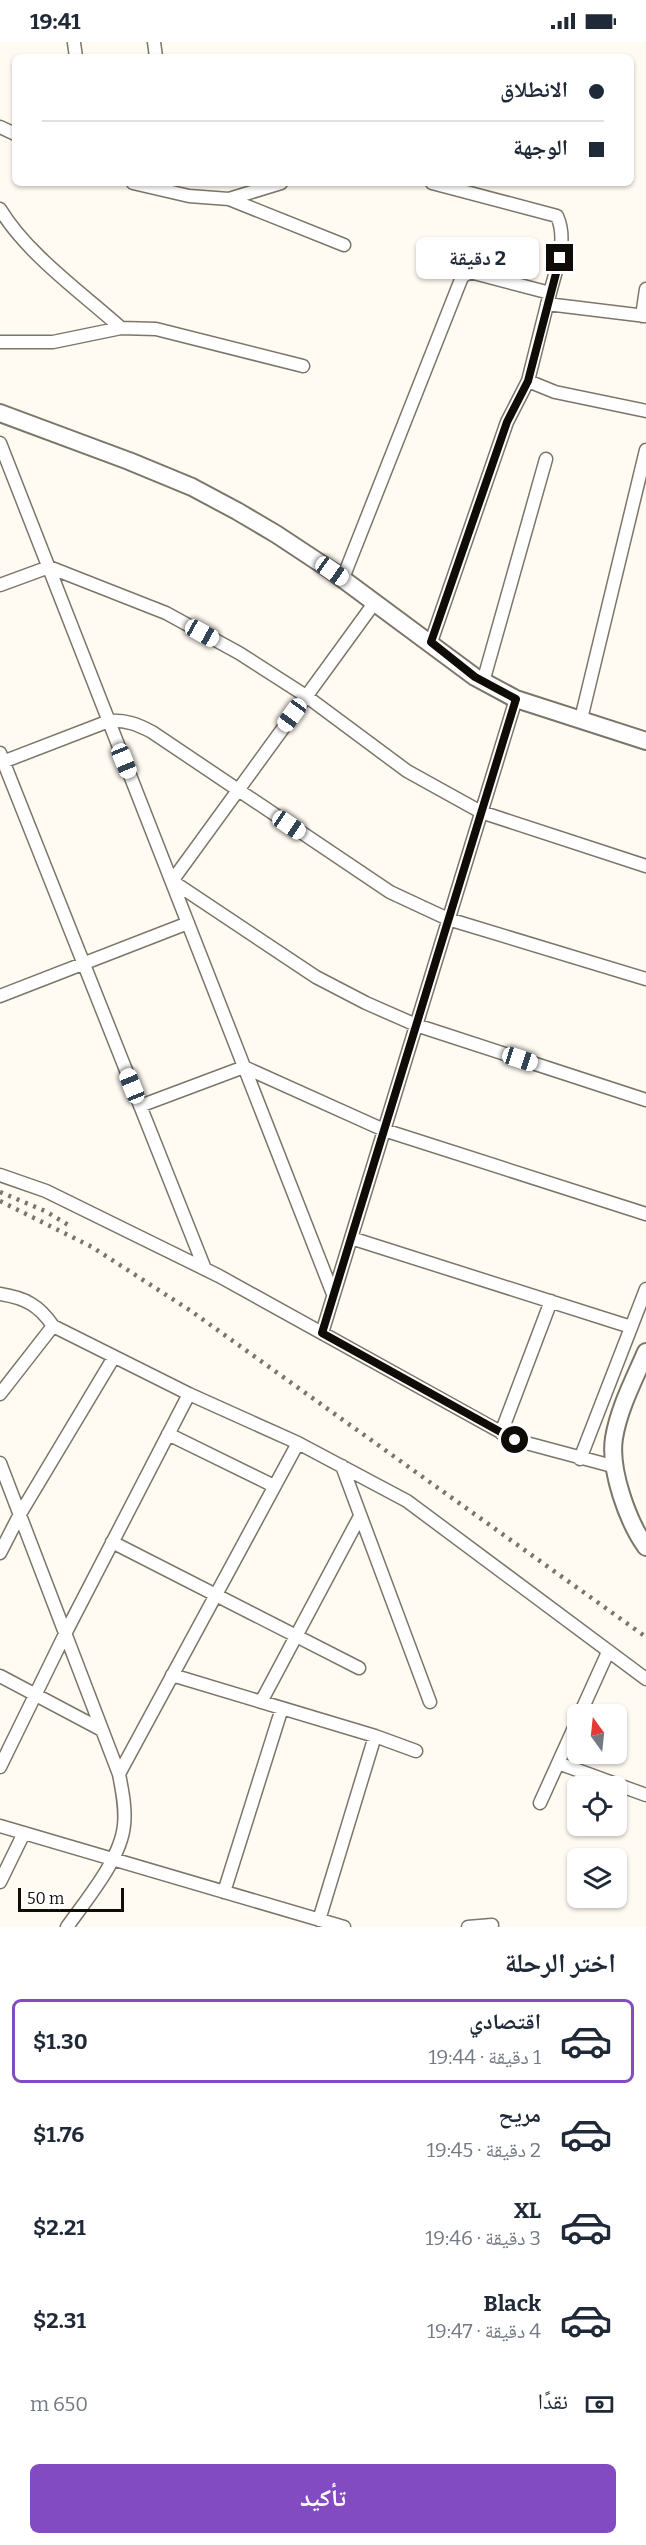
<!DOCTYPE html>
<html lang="ar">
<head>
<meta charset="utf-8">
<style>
	:root { --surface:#fff; --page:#f6f6f7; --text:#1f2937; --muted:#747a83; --line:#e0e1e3; --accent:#834bc2 }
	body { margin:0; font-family:Bitter,"Noto Naskh Arabic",serif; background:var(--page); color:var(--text); direction:rtl; height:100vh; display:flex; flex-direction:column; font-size:22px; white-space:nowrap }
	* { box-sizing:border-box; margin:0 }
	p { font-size:20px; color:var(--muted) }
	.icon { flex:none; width:33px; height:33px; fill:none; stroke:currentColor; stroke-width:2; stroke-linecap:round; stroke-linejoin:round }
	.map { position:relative; height:1885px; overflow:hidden; direction:ltr }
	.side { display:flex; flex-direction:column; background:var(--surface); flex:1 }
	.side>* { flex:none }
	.top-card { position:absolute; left:12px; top:12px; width:622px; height:132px; border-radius:9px; box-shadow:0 2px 4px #0004; direction:rtl; display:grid; align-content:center; height:132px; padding:0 30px; background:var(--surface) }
	.needle { width:39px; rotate:345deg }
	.controls { position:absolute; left:567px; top:1662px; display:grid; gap:12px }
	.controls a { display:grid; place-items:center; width:60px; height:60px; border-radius:9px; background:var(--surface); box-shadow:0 2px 4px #0004; font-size:30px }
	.scale { position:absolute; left:18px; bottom:15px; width:106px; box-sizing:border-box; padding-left:6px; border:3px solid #0f0c08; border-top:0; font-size:16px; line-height:21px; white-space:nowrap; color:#0f0c08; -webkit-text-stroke:4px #fff; paint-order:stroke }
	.end { position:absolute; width:27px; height:27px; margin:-14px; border:8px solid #0f0c08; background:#fff; box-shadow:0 0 0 3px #fff }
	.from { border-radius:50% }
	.bubble { position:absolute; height:42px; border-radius:9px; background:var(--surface); box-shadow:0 2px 4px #0004; font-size:20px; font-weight:700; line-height:42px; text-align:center; direction:rtl }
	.car { position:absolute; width:18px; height:36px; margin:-18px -9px; border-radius:8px; box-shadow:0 0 4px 2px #0007; background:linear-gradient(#fff 24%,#345 0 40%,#fff 0 76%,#345 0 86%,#fff 0) }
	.top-card b { display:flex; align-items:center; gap:21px; height:57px; font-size:22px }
	.top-card b+b { border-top:2px solid var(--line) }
	.top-card i { width:15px; height:15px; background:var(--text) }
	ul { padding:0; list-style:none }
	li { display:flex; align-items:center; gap:18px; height:84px; margin:0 12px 9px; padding:0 18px; border:3px solid transparent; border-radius:9px }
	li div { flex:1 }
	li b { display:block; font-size:22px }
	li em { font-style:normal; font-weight:700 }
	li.current { border-color:var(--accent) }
	li>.icon { width:54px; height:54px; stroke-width:1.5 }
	h2 { padding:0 30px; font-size:27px; line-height:72px }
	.pay { display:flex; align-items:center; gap:15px; height:66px; padding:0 30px; font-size:22px }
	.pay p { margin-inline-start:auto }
	.action { display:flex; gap:12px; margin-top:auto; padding:12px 30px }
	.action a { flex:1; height:69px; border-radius:9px; background:var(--accent); color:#fff; font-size:24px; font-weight:700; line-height:69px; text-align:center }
	.status { display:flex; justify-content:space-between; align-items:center; height:42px; padding:0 30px; background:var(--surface); direction:ltr }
	.status svg { height:16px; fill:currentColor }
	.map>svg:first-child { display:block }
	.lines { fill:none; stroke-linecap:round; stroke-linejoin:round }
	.street-casing { stroke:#7c7569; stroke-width:15 }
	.secondary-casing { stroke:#7c7569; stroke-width:20 }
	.street { stroke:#fff; stroke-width:12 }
	.secondary { stroke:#fff; stroke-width:16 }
	.rail { stroke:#78746e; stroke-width:4.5; stroke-dasharray:3 6; stroke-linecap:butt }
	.route { stroke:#0f0c08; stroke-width:8 }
</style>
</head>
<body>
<div class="status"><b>19:41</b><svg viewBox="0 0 49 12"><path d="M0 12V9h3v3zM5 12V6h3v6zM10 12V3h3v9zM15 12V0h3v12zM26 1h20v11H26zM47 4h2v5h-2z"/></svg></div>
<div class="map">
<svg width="646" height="1885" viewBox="0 0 646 1885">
	<rect width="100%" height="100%" fill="#fffaf2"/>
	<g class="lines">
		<defs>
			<path id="street" d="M154,0l2,15
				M74,1l2,14
				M0,85l15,7
				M133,141l56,13 40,3 52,-16
				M432,141l125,33c11,24 -1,53 -7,77
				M229,157l115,46
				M0,167c27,45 82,84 121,119
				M547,262l99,12
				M642,274l4,-27
				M0,300h53l68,-14 35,1 147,37
				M528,339l27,11 91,19
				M0,401l333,851
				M343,536l119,-301 8,-5 80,21 -22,88 -21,41 -76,220
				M0,543l49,-18 117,46 73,40 67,43 101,75 74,41 165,54
				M375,560l-203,279 144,96 50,26 50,22 230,75
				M483,640l63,-223
				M581,677l65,-269
				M0,711l205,516
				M0,721l109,-42c17,-1 28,3 43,11l238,160 58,27 198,60
				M0,954l188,-73
				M140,1064l104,-39 140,63 262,84
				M0,1133l46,16 173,85 296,164 101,27
				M351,1196l280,89
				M0,1252c25,4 39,11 53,32l136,68 109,49 109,58 239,178
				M322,1291l194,-634
				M0,1352l53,-68
				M501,1391l50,-132
				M168,1392l106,52
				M580,1417l66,-170
				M0,1421l119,311c3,16 7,34 5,51 -3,34 -38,75 -57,102
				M342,1424l88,236
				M112,1500l247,126
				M0,1511l20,-39 94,-157
				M172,1633l203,61 41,15
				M0,1634l102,54
				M261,1660l98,-184
				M580,1672l28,-62
				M558,1721l88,32
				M0,1725l66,-135 123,-238
				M119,1732l179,-331
				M540,1761l38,-84
				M0,1784l344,101
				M0,1840l24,-49
				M224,1850l58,-184
				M319,1878l56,-184
				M468,1885l24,-2"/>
			<path id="secondary" d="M0,371l129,48 63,26 45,24 39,23 56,37 143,106 41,22 130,42
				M646,1310c-12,28 -27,56 -32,86 -5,32 14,84 32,109"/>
		</defs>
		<!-- street casing -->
		<use href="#street" class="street-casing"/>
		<!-- secondary casing -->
		<use href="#secondary" class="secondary-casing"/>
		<!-- street -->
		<use href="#street" class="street"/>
		<!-- secondary -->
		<use href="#secondary" class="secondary"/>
		<!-- rail -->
		<path class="rail" d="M0,1150l45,19 25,15
			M0,1159l92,46 99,64 455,326"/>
	</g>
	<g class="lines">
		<!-- route -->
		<path class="route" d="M515,1398l-193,-107 194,-634 -41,-22 -44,-35 76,-220 21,-41 32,-123"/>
	</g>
</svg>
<div class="controls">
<a><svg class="needle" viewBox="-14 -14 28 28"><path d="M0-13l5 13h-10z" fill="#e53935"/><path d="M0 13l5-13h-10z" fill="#747a83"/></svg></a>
<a><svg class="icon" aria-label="locate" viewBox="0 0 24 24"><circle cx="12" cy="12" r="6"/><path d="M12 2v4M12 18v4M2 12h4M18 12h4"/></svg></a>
<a><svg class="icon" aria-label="layers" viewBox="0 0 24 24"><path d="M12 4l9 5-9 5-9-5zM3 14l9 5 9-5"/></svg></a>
</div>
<div class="scale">50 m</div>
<i class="end from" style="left:515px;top:1398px"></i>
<i class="end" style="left:560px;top:216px"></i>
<div class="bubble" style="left:416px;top:195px;width:123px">2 دقيقة</div>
<i class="car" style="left:332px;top:529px;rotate:125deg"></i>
<i class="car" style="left:202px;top:591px;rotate:119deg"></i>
<i class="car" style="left:292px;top:673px;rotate:216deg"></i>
<i class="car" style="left:124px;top:719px;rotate:158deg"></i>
<i class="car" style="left:289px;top:783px;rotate:124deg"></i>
<i class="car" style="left:520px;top:1017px;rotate:108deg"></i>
<i class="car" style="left:132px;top:1044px;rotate:338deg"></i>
<div class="top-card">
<b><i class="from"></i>الانطلاق</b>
<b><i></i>الوجهة</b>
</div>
</div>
<section class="side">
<h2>اختر الرحلة</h2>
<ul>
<li class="current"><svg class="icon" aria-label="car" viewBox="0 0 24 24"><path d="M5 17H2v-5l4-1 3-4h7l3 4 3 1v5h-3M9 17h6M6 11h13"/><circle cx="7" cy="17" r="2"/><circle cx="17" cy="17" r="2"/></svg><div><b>اقتصادي</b><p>1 دقيقة · 19:44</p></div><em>$1.30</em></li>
<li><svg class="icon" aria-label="car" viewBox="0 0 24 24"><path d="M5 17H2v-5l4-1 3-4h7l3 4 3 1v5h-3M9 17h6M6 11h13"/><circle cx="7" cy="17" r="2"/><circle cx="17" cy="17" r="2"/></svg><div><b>مريح</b><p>2 دقيقة · 19:45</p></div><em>$1.76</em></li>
<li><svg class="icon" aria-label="car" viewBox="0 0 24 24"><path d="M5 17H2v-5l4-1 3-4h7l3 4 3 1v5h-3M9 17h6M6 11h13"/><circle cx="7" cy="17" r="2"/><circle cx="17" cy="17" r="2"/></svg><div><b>XL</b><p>3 دقيقة · 19:46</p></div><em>$2.21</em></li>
<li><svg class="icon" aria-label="car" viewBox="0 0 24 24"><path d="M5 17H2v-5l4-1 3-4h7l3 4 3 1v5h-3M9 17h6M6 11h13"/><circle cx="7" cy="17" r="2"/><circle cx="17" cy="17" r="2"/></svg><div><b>Black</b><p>4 دقيقة · 19:47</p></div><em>$2.31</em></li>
</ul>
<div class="pay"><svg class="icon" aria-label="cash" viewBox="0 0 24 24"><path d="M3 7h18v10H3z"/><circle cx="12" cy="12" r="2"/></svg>نقدًا<p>650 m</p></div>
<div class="action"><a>تأكيد</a></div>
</section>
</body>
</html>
